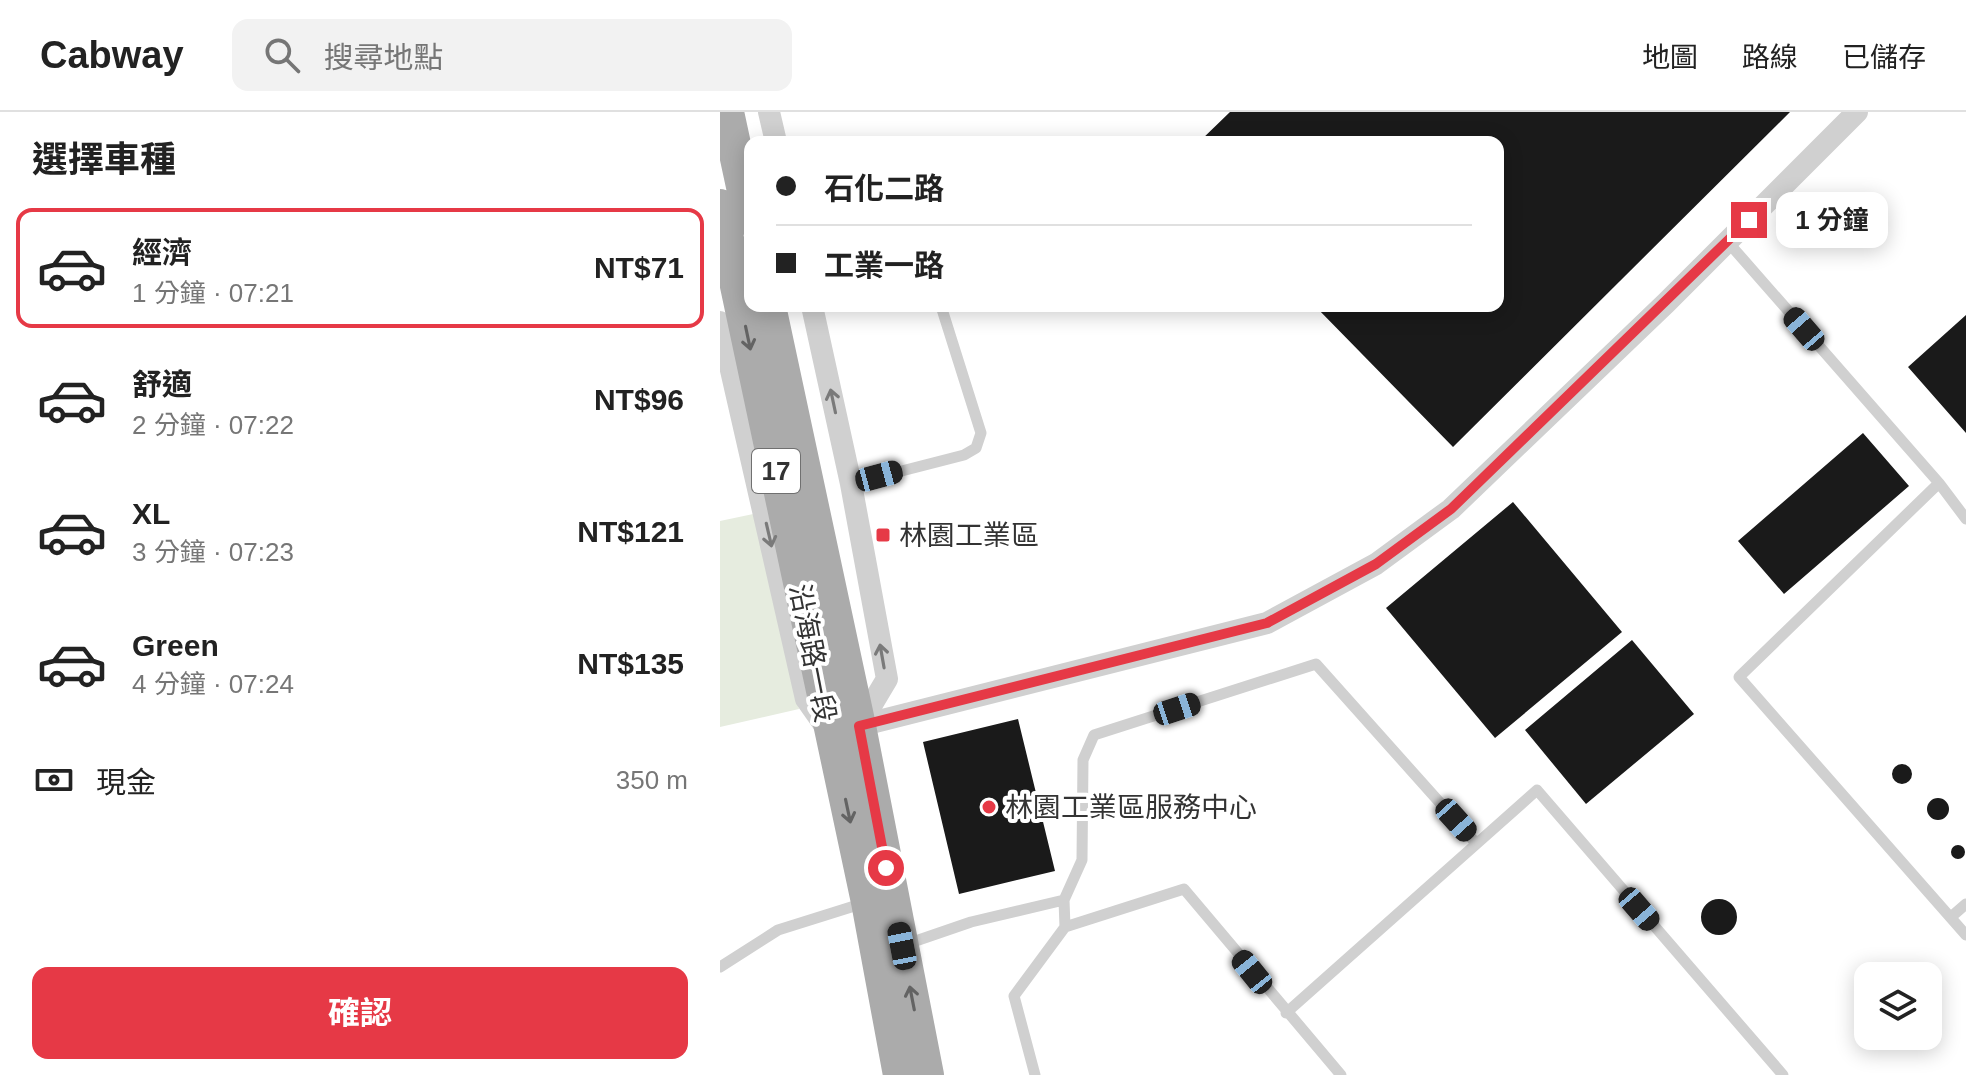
<!DOCTYPE html>
<html lang="zh-TW">
<head>
<meta charset="utf-8">
<style>
	:root { --surface:#fff; --page:#f2f2f2; --text:#222; --muted:#767676; --line:#e0e0e0; --accent:#e63946 }
	body { margin:0; font-family:Arial,"Noto Sans TC",sans-serif; background:var(--page); color:var(--text); height:100vh; display:flex; flex-direction:column; font-size:30px; white-space:nowrap }
	* { box-sizing:border-box; margin:0 }
	p { font-size:26px; color:var(--muted) }
	.icon { flex:none; width:44px; height:44px; fill:none; stroke:currentColor; stroke-width:2; stroke-linecap:round; stroke-linejoin:round }
	.map { position:relative; flex:1; overflow:hidden }
	.panel { display:flex; flex-direction:column; background:var(--surface); width:720px }
	.panel>* { flex:none }
	.top-card { position:absolute; left:24px; top:24px; width:760px; height:176px; border-radius:16px; box-shadow:0 4px 20px #0003; display:grid; align-content:center; height:176px; padding:0 32px; background:var(--surface) }
	.controls { position:absolute; left:1134px; top:850px; display:grid; gap:16px }
	.controls a { display:grid; place-items:center; width:88px; height:88px; border-radius:16px; background:var(--surface); box-shadow:0 4px 20px #0003; font-size:40px }
	.end { position:absolute; width:36px; height:36px; margin:-18px; border:10px solid #e63946; background:#fff; box-shadow:0 0 0 4px #fff }
	.from { border-radius:50% }
	.bubble { position:absolute; height:56px; border-radius:16px; background:var(--surface); box-shadow:0 4px 20px #0003; font-size:26px; font-weight:700; line-height:56px; text-align:center }
	.car { position:absolute; width:24px; height:48px; margin:-24px -12px; border-radius:10px; box-shadow:0 0 6px 2px #0007; background:linear-gradient(#222 24%,#8ab4d8 0 40%,#222 0 76%,#8ab4d8 0 86%,#222 0) }
	.top-card b { display:flex; align-items:center; gap:28px; height:76px; font-size:30px }
	.top-card b+b { border-top:2px solid var(--line) }
	.top-card i { width:20px; height:20px; background:var(--text) }
	ul { padding:0; list-style:none }
	li { display:flex; align-items:center; gap:24px; height:120px; margin:0 16px 12px; padding:0 16px; border:4px solid transparent; border-radius:16px }
	li div { flex:1 }
	li b { display:block; font-size:30px }
	li em { font-style:normal; font-weight:700 }
	li.current { border-color:var(--accent) }
	li>.icon { width:72px; height:72px; stroke-width:1.5 }
	h2 { padding:0 32px; font-size:36px; line-height:96px }
	.pay { display:flex; align-items:center; gap:20px; height:88px; padding:0 32px; font-size:30px }
	.pay p { margin-inline-start:auto }
	.cta { display:flex; gap:16px; margin-top:auto; padding:16px 32px }
	.cta a { flex:1; height:92px; border-radius:16px; background:var(--accent); color:#fff; font-size:32px; font-weight:700; line-height:92px; text-align:center }
	header { display:flex; align-items:center; gap:48px; box-sizing:border-box; height:112px; padding:0 40px; background:var(--surface); border-bottom:2px solid var(--line) }
	header strong { font-size:38px }
	nav { display:flex; gap:44px; margin-inline-start:auto; font-size:28px }
	.search { width:560px; height:72px; background:var(--page); display:flex; align-items:center; gap:20px; box-sizing:border-box; padding:0 28px; border-radius:16px; color:var(--muted); font-size:30px }
	main { display:flex; flex:1; min-height:0 }
	.map>svg:first-child { display:block }
	.green { fill:#e6ecdf }
	.building { fill:#1a1a1a }
	.lines { fill:none; stroke-linecap:round; stroke-linejoin:round }
	.lane { stroke:#d0d0d0; stroke-width:11 }
	.street { stroke:#d0d0d0; stroke-width:22 }
	.primary { stroke:#ababab; stroke-width:34 }
	.oneway { stroke:#636363 }
	.oneway2 { stroke:#7a7a7a }
	.route { stroke:#e63946; stroke-width:10 }
	.poi-dot { fill:#e63946; stroke:#fff; stroke-width:3 }
	.labels { text-anchor:middle; stroke-width:8; stroke-linejoin:round; paint-order:stroke }
	.shield { fill:#fff; stroke:#707070; stroke-width:2 }
	.shield-label { font-size:26px; font-weight:bold; fill:#333 }
	.poi-label { font-size:28px; fill:#333; stroke:#fff; text-anchor:start }
	.street-label { font-size:28px; fill:#333; stroke:#fff }
</style>
</head>
<body>
<header>
<strong>Cabway</strong>
<div class="search"><svg class="icon" aria-label="search" viewBox="0 0 24 24"><circle cx="10" cy="10" r="6"/><path d="M15 15l6 6"/></svg>搜尋地點</div>
<nav><a>地圖</a><a>路線</a><a>已儲存</a></nav>
</header>
<main>
<section class="panel">
<h2>選擇車種</h2>
<ul>
<li class="current"><svg class="icon" aria-label="car" viewBox="0 0 24 24"><path d="M5 17H2v-5l4-1 3-4h7l3 4 3 1v5h-3M9 17h6M6 11h13"/><circle cx="7" cy="17" r="2"/><circle cx="17" cy="17" r="2"/></svg><div><b>經濟</b><p>1 分鐘 · 07:21</p></div><em>NT$71</em></li>
<li><svg class="icon" aria-label="car" viewBox="0 0 24 24"><path d="M5 17H2v-5l4-1 3-4h7l3 4 3 1v5h-3M9 17h6M6 11h13"/><circle cx="7" cy="17" r="2"/><circle cx="17" cy="17" r="2"/></svg><div><b>舒適</b><p>2 分鐘 · 07:22</p></div><em>NT$96</em></li>
<li><svg class="icon" aria-label="car" viewBox="0 0 24 24"><path d="M5 17H2v-5l4-1 3-4h7l3 4 3 1v5h-3M9 17h6M6 11h13"/><circle cx="7" cy="17" r="2"/><circle cx="17" cy="17" r="2"/></svg><div><b>XL</b><p>3 分鐘 · 07:23</p></div><em>NT$121</em></li>
<li><svg class="icon" aria-label="car" viewBox="0 0 24 24"><path d="M5 17H2v-5l4-1 3-4h7l3 4 3 1v5h-3M9 17h6M6 11h13"/><circle cx="7" cy="17" r="2"/><circle cx="17" cy="17" r="2"/></svg><div><b>Green</b><p>4 分鐘 · 07:24</p></div><em>NT$135</em></li>
</ul>
<div class="pay"><svg class="icon" aria-label="cash" viewBox="0 0 24 24"><path d="M3 7h18v10H3z"/><circle cx="12" cy="12" r="2"/></svg>現金<p>350 m</p></div>
<div class="cta"><a>確認</a></div>
</section>
<div class="map">
<svg width="1246" height="963" viewBox="0 0 1246 963">
	<rect width="100%" height="100%" fill="#fff"/>
	<!-- green -->
	<path class="green" d="M38,401l41,196 -79,18v-206z"/>
	<!-- building -->
	<path class="building" d="M510,0h560l-337,335 -138,-141h183v-164h-299z
		M1246,203v118l-58,-66z
		M1143,321l46,53 -125,108 -46,-53z
		M793,390l109,130 -127,106 -109,-130z
		M912,528l62,74 -108,90 -61,-74z
		M298,607l37,152 -96,23 -36,-152z
		M1172 662a10 10 0 1 1 20 0a10 10 0 1 1-20 0Z
		M1207 697a11 11 0 1 1 22 0a11 11 0 1 1-22 0Z
		M1231 740a7 7 0 1 1 14 0a7 7 0 1 1-14 0Z
		M981 805a18 18 0 1 1 36 0a18 18 0 1 1-36 0Z"/>
	<g class="lines">
		<!-- lane -->
		<path class="lane" d="M1007,129l212,242 27,36
			M1219,371l-200,194 227,258
			M131,372l113,-29 12,-7 5,-15 -40,-127
			M344,788l1,27
			M1231,805l15,-13
			M184,833l67,-23 93,-22 18,-40 1,-100 11,-25 222,-71 159,178
			M0,855l58,-37 86,-27
			M566,901l251,-223 246,285
			M315,963l-21,-79 51,-69 119,-38 157,186"/>
		<!-- street -->
		<path class="street" d="M49,0l7,30
			M92,194l39,178 36,195 -28,47
			M0,210l86,377 19,27
			M139,614l408,-103 109,-59 75,-55 215,-206 191,-191"/>
		<!-- primary -->
		<path class="primary" d="M7,0l23,107
			M0,94l148,696 32,173
			M49,194l90,420 68,349"/>
	</g>
	<!-- one-way arrows -->
	<defs><path id="oneway-shaft" d="M-6 0H5M1.5-3L5.5 0L1.5 3" fill="none" stroke-width="1.6" stroke-linecap="round" stroke-linejoin="round" transform="scale(2)"/></defs>
	<g class="oneway">
		<use href="#oneway-shaft" transform="translate(28 226) rotate(78)"/>
		<use href="#oneway-shaft" transform="translate(128 699) rotate(78)"/>
		<use href="#oneway-shaft" transform="translate(192 886) rotate(-101)"/>
	</g>
	<g class="oneway2">
		<use href="#oneway-shaft" transform="translate(113 289) rotate(-102)"/>
		<use href="#oneway-shaft" transform="translate(49 423) rotate(77)"/>
		<use href="#oneway-shaft" transform="translate(162 544) rotate(-100)"/>
	</g>
	<g class="lines">
		<!-- route -->
		<path class="route" d="M166,756l-27,-142 408,-103 109,-59 75,-55 298,-289"/>
	</g>
	<!-- markers -->
	<g class="poi-dot">
		<rect x="155" y="415" width="16" height="16" rx="4"/>
		<circle cx="269" cy="695" r="8"/>
	</g>
	<g class="labels">
		<!-- shield labels -->
		<rect class="shield" x="32" y="337" width="48" height="44" rx="6"/>
		<g class="shield-label">
			<text x="56" y="368">17</text>
		</g>
		<!-- poi labels -->
		<g class="poi-label">
			<text x="179" y="433">林園工業區</text>
			<text x="285" y="705">林園工業區服務中心</text>
		</g>
		<!-- street labels -->
		<g class="street-label">
			<text transform="translate(93 541) rotate(79)" y="10">沿海路一段</text>
		</g>
	</g>
</svg>
<div class="controls">
<a><svg class="icon" aria-label="layers" viewBox="0 0 24 24"><path d="M12 4l9 5-9 5-9-5zM3 14l9 5 9-5"/></svg></a>
</div>
<i class="end from" style="left:166px;top:756px"></i>
<i class="end" style="left:1029px;top:108px"></i>
<div class="bubble" style="left:1056px;top:80px;width:112px">1 分鐘</div>
<i class="car" style="left:1084px;top:217px;rotate:319deg"></i>
<i class="car" style="left:159px;top:364px;rotate:75deg"></i>
<i class="car" style="left:457px;top:597px;rotate:72deg"></i>
<i class="car" style="left:736px;top:708px;rotate:138deg"></i>
<i class="car" style="left:919px;top:797px;rotate:139deg"></i>
<i class="car" style="left:182px;top:834px;rotate:349deg"></i>
<i class="car" style="left:532px;top:860px;rotate:321deg"></i>
<div class="top-card">
<b><i class="from"></i>石化二路</b>
<b><i></i>工業一路</b>
</div>
</div>
</main>
</body>
</html>
